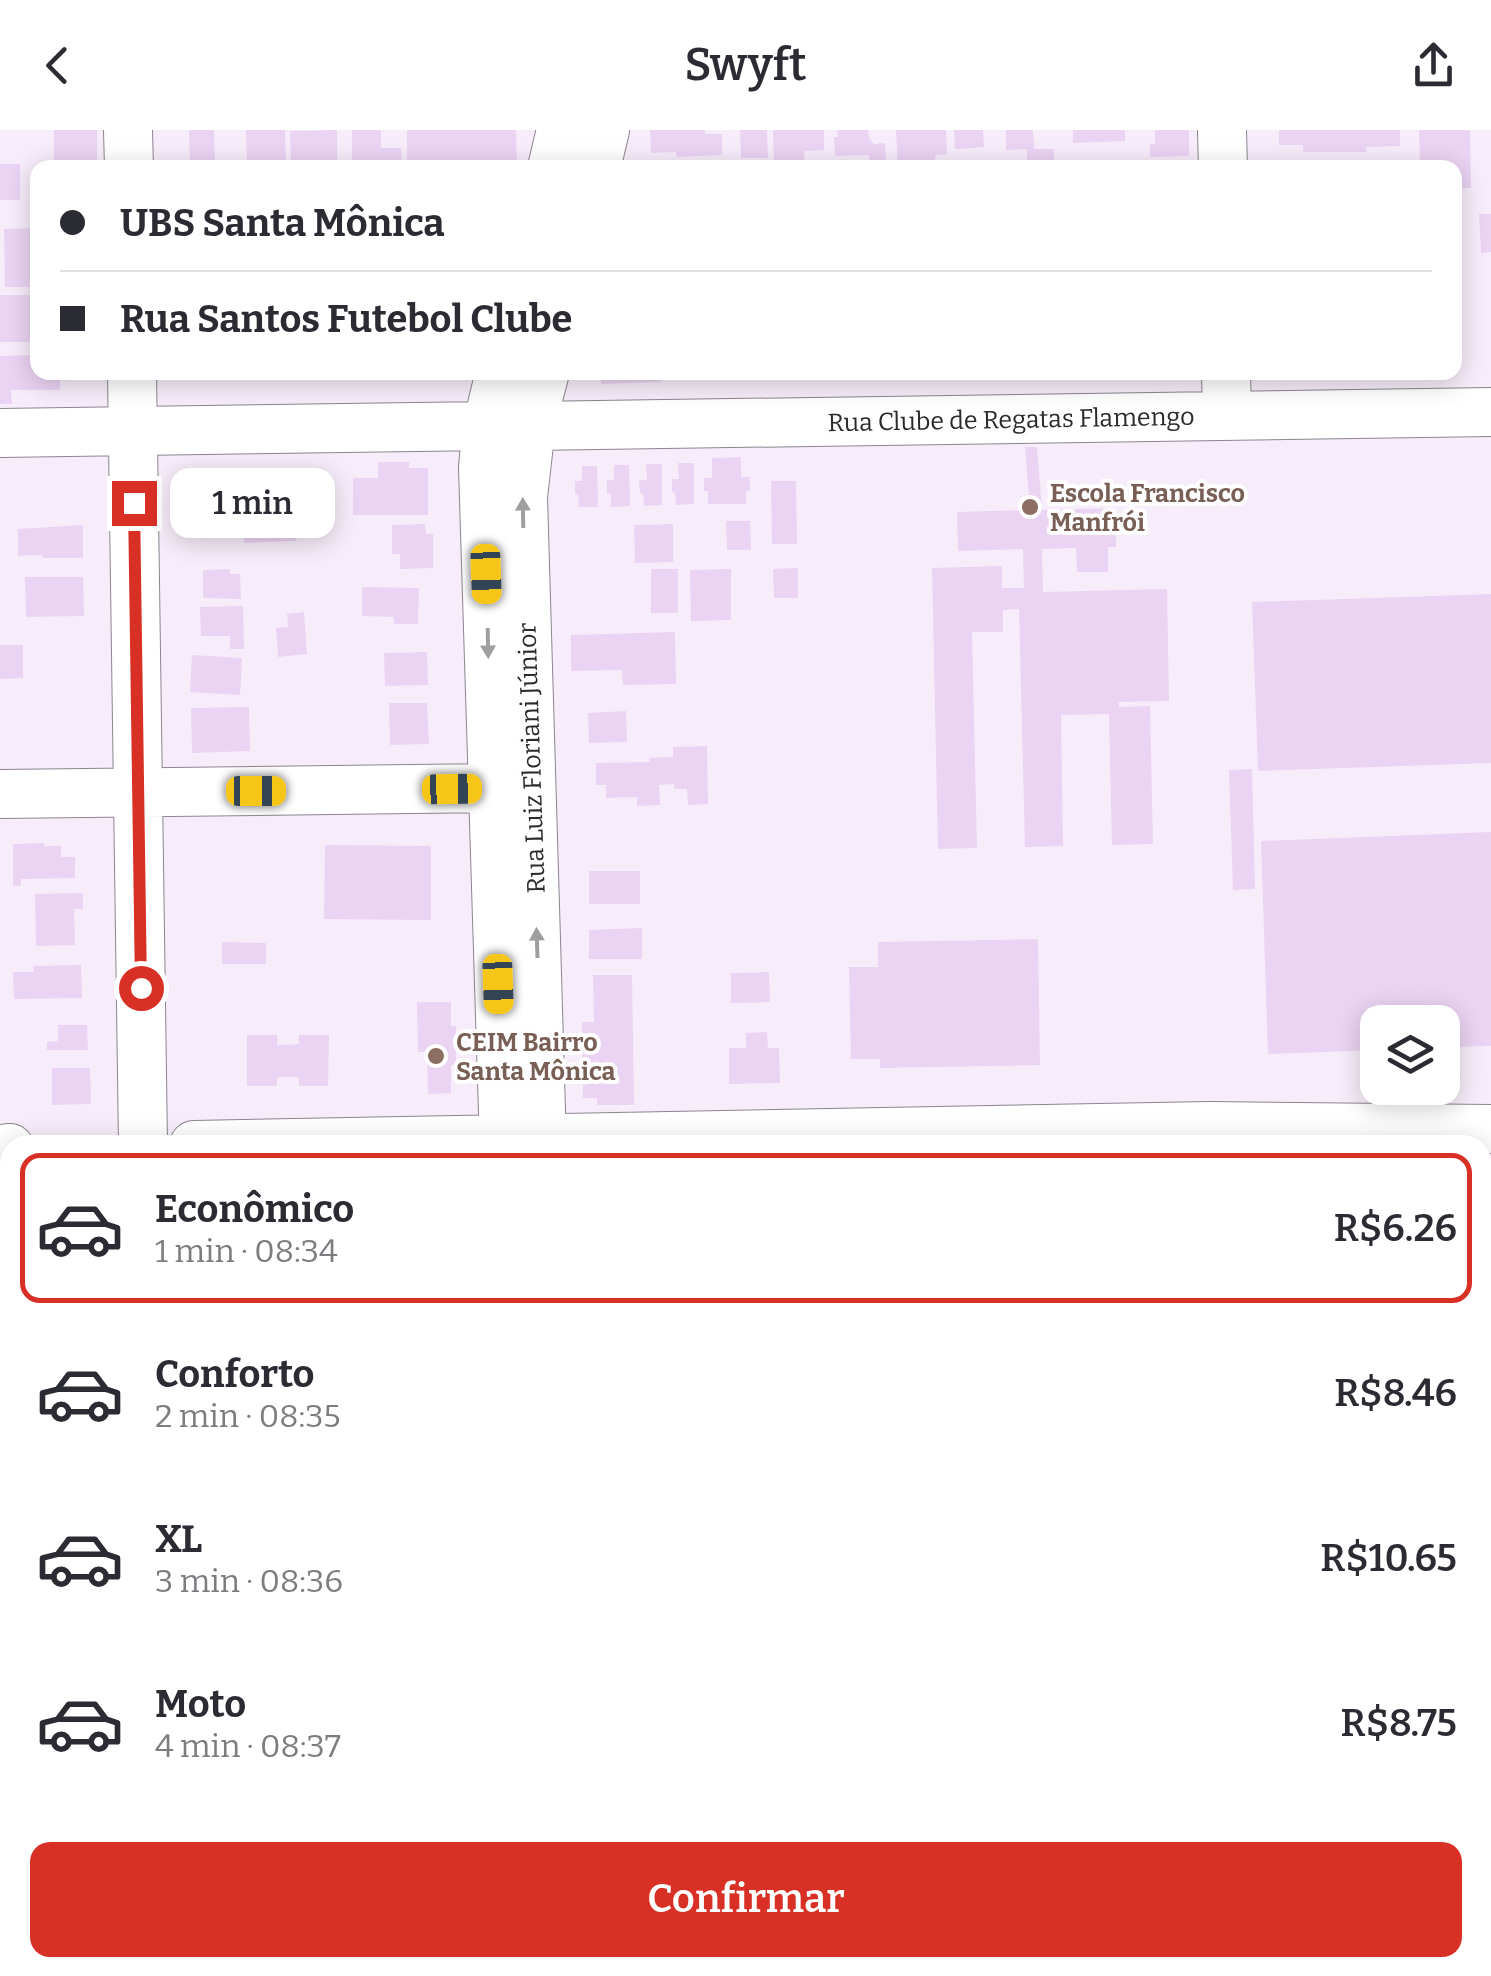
<!DOCTYPE html>
<html lang="pt">
<head>
<meta charset="utf-8">
<style>
	:root { --surface:#fff; --page:#f2f2f3; --text:#2b2b33; --muted:#7c7c81; --line:#e1e1e2; --accent:#d93025 }
	body { margin:0; font-family:Bitter,serif; background:var(--page); color:var(--text); height:100vh; display:flex; flex-direction:column; font-size:38px; white-space:nowrap }
	* { box-sizing:border-box; margin:0 }
	p { font-size:32px; color:var(--muted) }
	.icon { flex:none; width:55px; height:55px; fill:none; stroke:currentColor; stroke-width:2; stroke-linecap:round; stroke-linejoin:round }
	.map { position:relative; flex:1; overflow:hidden }
	.side { position:absolute; left:0px; top:1005px; width:1492px; height:842px; display:flex; flex-direction:column; background:var(--surface); border-radius:30px 30px 0 0; box-shadow:0 5px 25px #0003 }
	.side>* { flex:none }
	.guide { position:absolute; left:30px; top:30px; width:1432px; height:220px; border-radius:20px; box-shadow:0 5px 25px #0003; display:grid; align-content:center; height:220px; padding:0 30px; background:var(--surface) }
	.tools { position:absolute; left:1360px; top:875px; display:grid; gap:20px }
	.tools a { display:grid; place-items:center; width:100px; height:100px; border-radius:20px; background:var(--surface); box-shadow:0 5px 25px #0003; font-size:50px }
	.end { position:absolute; width:45px; height:45px; margin:-22px; border:12px solid #d93025; background:#fff; box-shadow:0 0 0 5px #fff }
	.from { border-radius:50% }
	.bubble { position:absolute; height:70px; border-radius:20px; background:var(--surface); box-shadow:0 5px 25px #0003; font-size:32px; font-weight:600; line-height:70px; text-align:center }
	.car { position:absolute; width:30px; height:60px; margin:-30px -15px; border-radius:12px; box-shadow:0 0 8px 2px #0007; background:linear-gradient(#f5c518 24%,#345 0 40%,#f5c518 0 76%,#345 0 86%,#f5c518 0) }
	.guide b { display:flex; align-items:center; gap:35px; height:95px; font-size:38px }
	.guide b+b { border-top:2px solid var(--line) }
	.guide i { width:25px; height:25px; background:var(--text) }
	ul { padding:18px 0 0; list-style:none }
	li { display:flex; align-items:center; gap:30px; height:150px; margin:0 20px 15px; padding:0 10px; border:5px solid transparent; border-radius:20px }
	li div { flex:1 }
	li b { display:block; font-size:38px }
	li em { font-style:normal; font-weight:600 }
	li.selected { border-color:var(--accent) }
	li>.icon { width:90px; height:90px; stroke-width:1.5 }
	.primary-button { display:flex; gap:20px; margin-top:auto; padding:20px 30px }
	.primary-button a { flex:1; height:115px; border-radius:20px; background:var(--accent); color:#fff; font-size:40px; font-weight:600; line-height:115px; text-align:center }
	header { display:flex; justify-content:space-between; align-items:center; height:130px; padding:0 30px; background:var(--surface); font-size:45px; font-weight:600 }
	.map>svg:first-child { display:block }
	.lines { fill:none; stroke-linecap:round; stroke-linejoin:round }
	.stream { stroke:#8193b2; stroke-width:10 }
	.building { fill:#ebd3f3 }
	.minor-casing { stroke:#8d8490; stroke-width:50 }
	.minor { stroke:#fff; stroke-width:48 }
	.oneway { fill:#a09ea0 }
	.route { stroke:#d93025; stroke-width:12 }
	.education-dot { fill:#8d6e63; stroke:#fefefe; stroke-width:4 }
	.labels { text-anchor:middle; stroke-width:8; stroke-linejoin:round; paint-order:stroke }
	.street-label { font-size:25px; fill:#2c282d; stroke:#fefefe }
	.education-label { font-size:25px; font-weight:bold; fill:#785e54; stroke:#fefefe; text-anchor:start }
</style>
</head>
<body>
<header><svg class="icon" aria-label="back" viewBox="0 0 24 24"><path d="M15 5l-7 7 7 7"/></svg>Swyft<svg class="icon" aria-label="share" viewBox="0 0 24 24"><path d="M12 15V3M7 8l5-5 5 5M5 13v7h14v-7"/></svg></header>
<div class="map">
<svg width="1491" height="1846" viewBox="0 0 1491 1846">
	<rect width="100%" height="100%" fill="#f7edfa"/>
	<g class="lines">
		<!-- stream -->
		<path class="stream" d="M1482,1681l9,6
			M0,1811l10,-3"/>
	</g>
	<!-- building -->
	<path class="building" d="M54,0h43v34l-9,1v3h-34z
		M189,0h25l1,32h-25z
		M246,0h39l1,32h-8v6h-12v-5l-19,1z
		M337,0v38h-9v-3l-37,1 -1,-35z
		M352,0h29v18h20l1,20h-50z
		M407,0h109l1,38h-110z
		M650,0h55v4h17v21l-45,2 -1,-5 -25,1z
		M740,0h27l1,28h-27z
		M773,0h51v20l-20,1 1,14 -31,1z
		M837,0h31l1,8 5,6 11,-1 1,20h-16l-1,-8 -34,1 -1,-19h4z
		M896,0h50l1,24 -12,1 1,13h-38z
		M954,0h29l1,17 -29,2z
		M1006,0h27l1,19h20v19h-27v-19l-21,1z
		M1073,0h52v11l-52,2z
		M1155,0h34v26l-39,1v-13h5z
		M1279,0h121v16l-34,1v5h-63v-7h-24z
		M1419,0h51l1,58h-16v-20h-35z
		M0,34h20v36h-20z
		M1479,84h12v38l-10,1z
		M38,98v59h-33l-1,-58z
		M0,165h38v47h-38z
		M38,225v17h22v18h-49l1,14h-12v-48z
		M601,242h60v10l-60,2z
		M1025,317h12l5,63 73,-2 1,39h-8v25h-31l-1,-24 -34,1 1,43 124,-3 2,112 -50,1v5l31,-1 3,138 -41,1 -3,-131 -48,1 2,131 -38,1 -6,-238 -16,1v22h-31l5,216 -39,1 -6,-281 70,-2v22h22l-1,-39 -65,2 -1,-39 73,-2z
		M741,327v20h9v13l-4,1v13h-38v-13h-4v-13h8v-20z
		M378,332h31v6h19v47h-75v-37h25z
		M678,333h16v41l-18,1 -1,-12 -3,-1v-13h7z
		M646,334h16v41l-18,1 -1,-13h-3l-1,-13h8z
		M614,335h15l1,41 -19,1v-13h-4v-14h7z
		M582,336h15l1,41h-19l-1,-12 -3,-1v-13h7z
		M294,347l2,64 -52,2 -3,-64z
		M228,350l2,56 -30,1 -1,-6h-3l-2,-50z
		M771,351h25l1,63h-25z
		M726,391h24l1,29h-24z
		M425,394l1,10h7v34l-33,1v-15h-8v-29z
		M673,394v38l-38,1 -1,-38z
		M83,395v33h-41v-3l-24,1v-27z
		M798,438v30h-24l-1,-29z
		M230,439v5h10l1,25 -38,-1v-28z
		M651,439h27v44h-27z
		M731,439v51l-40,1 -1,-51z
		M25,447h58l1,39 -58,1z
		M362,457l57,1 -1,36h-24v-7l-32,-1z
		M1491,464v169l-233,8 -6,-169z
		M243,476l1,43h-14v-13h-29l-1,-29z
		M304,482l3,42 -29,3 -2,-29 12,-1 -1,-13z
		M675,502l1,52 -53,1 -1,-15 -51,1v-36z
		M0,515h23v33l-23,1z
		M427,522l1,33 -43,1 -1,-33z
		M192,525l50,3 -2,37 -50,-3z
		M389,573h38l2,41 -39,1z
		M249,577l1,44 -58,2 -1,-45z
		M626,581l1,31 -38,1 -1,-30z
		M707,616l1,58 -20,1 -1,-16h-13v-5l-15,1 1,20 -23,1v-9l-31,1v-13h-10v-22l54,-1 -1,-4 24,-1v-10z
		M1252,639l3,120 -22,1 -4,-120z
		M1491,702v214l-49,1v-25h-64v28l-110,4 -7,-213z
		M44,713v3h17v11h14v21l-54,1v7h-8v-42z
		M325,715l106,1v74l-107,-1z
		M589,741h51v33h-51z
		M83,763v16h-9l1,36 -39,1 -1,-52z
		M642,798v31h-53v-29z
		M1038,809l2,126 -160,3v-9h-29l-2,-92h29v-25z
		M222,812l44,1v21h-44z
		M81,835l1,33 -68,1 -1,-27h21l-1,-6z
		M769,842l1,30 -39,1v-30z
		M593,845h39l2,130h-37v-7h-14l-1,-76h12z
		M417,872h34v24h5v39h-5v28l-23,1 -1,-42h-9z
		M58,895h29l1,25h-41v-8l11,-1z
		M767,902l1,16h11l1,35 -51,1v-36h17v-15z
		M247,905h30v10l22,-1v-9h30l-1,51h-29v-9h-22v9h-30z
		M52,938h38l1,36 -39,1z
		M0,1070h10v65h-10z
		M1482,1233l9,1v38l-2,3h-7z
		M10,1285v34h-10v-33z
		M1482,1395l9,1v41l-9,-1z
		M0,1583h10v140h-10z
		M822,1838h63l-3,8h-60l2,-4 -3,-2z
		M1117,1838h44l-1,8h-44z"/>
	<g class="lines">
		<defs>
			<path id="minor" d="M128,0l1,38
				M1222,0l1,38
				M552,38l9,-38
				M596,38l9,-38
				M132,242l11,773
				M500,242l-13,54 -4,41 21,678
				M1226,242l1,44
				M531,296l960,-14
				M0,303l487,-7
				M0,664l492,-6
				M194,1015l1016,-19 281,3
				M542,1015l-19,-648 8,-71 14,-54
				M0,1019l10,-1
				M1482,1341l9,1
				M994,1838l15,8
				M765,1846l2,-8"/>
		</defs>
		<!-- minor casing -->
		<use href="#minor" class="minor-casing"/>
		<!-- minor -->
		<use href="#minor" class="minor"/>
	</g>
	<!-- one-way arrows -->
	<defs><path id="oneway-solid" d="M-6-.8H1V-3.2L6.5 0L1 3.2V.8H-6Z" transform="scale(2.5)"/></defs>
	<g class="oneway">
		<use href="#oneway-solid" transform="translate(523 383) rotate(-91)"/>
		<use href="#oneway-solid" transform="translate(488 513) rotate(89)"/>
		<use href="#oneway-solid" transform="translate(537 813) rotate(-92)"/>
	</g>
	<g class="lines">
		<!-- route -->
		<path class="route" d="M134,373l7,485"/>
	</g>
	<!-- markers -->
	<g class="education-dot">
		<circle cx="1030" cy="377" r="10"/>
		<circle cx="436" cy="926" r="10"/>
	</g>
	<g class="labels">
		<!-- street labels -->
		<g class="street-label">
			<text transform="translate(1011 289) rotate(-1)" y="9">Rua Clube de Regatas Flamengo</text>
			<text transform="translate(531 628) rotate(-92)" y="9">Rua Luiz Floriani Júnior</text>
		</g>
		<!-- education labels -->
		<g class="education-label">
			<text x="1050" y="372">Escola Francisco<tspan x="1050" dy="29">Manfrói</tspan></text>
			<text x="456" y="921">CEIM Bairro<tspan x="456" dy="29">Santa Mônica</tspan></text>
		</g>
	</g>
</svg>
<div class="tools">
<a><svg class="icon" aria-label="layers" viewBox="0 0 24 24"><path d="M12 4l9 5-9 5-9-5zM3 14l9 5 9-5"/></svg></a>
</div>
<i class="end from" style="left:141px;top:858px"></i>
<i class="end" style="left:134px;top:373px"></i>
<div class="bubble" style="left:170px;top:338px;width:165px">1 min</div>
<i class="car" style="left:486px;top:444px;rotate:178deg"></i>
<i class="car" style="left:452px;top:659px;rotate:89deg"></i>
<i class="car" style="left:256px;top:661px;rotate:90deg"></i>
<i class="car" style="left:498px;top:854px;rotate:178deg"></i>
<div class="guide">
<b><i class="from"></i>UBS Santa Mônica</b>
<b><i></i>Rua Santos Futebol Clube</b>
</div>
<section class="side">
<ul>
<li class="selected"><svg class="icon" aria-label="car" viewBox="0 0 24 24"><path d="M5 17H2v-5l4-1 3-4h7l3 4 3 1v5h-3M9 17h6M6 11h13"/><circle cx="7" cy="17" r="2"/><circle cx="17" cy="17" r="2"/></svg><div><b>Econômico</b><p>1 min · 08:34</p></div><em>R$6.26</em></li>
<li><svg class="icon" aria-label="car" viewBox="0 0 24 24"><path d="M5 17H2v-5l4-1 3-4h7l3 4 3 1v5h-3M9 17h6M6 11h13"/><circle cx="7" cy="17" r="2"/><circle cx="17" cy="17" r="2"/></svg><div><b>Conforto</b><p>2 min · 08:35</p></div><em>R$8.46</em></li>
<li><svg class="icon" aria-label="car" viewBox="0 0 24 24"><path d="M5 17H2v-5l4-1 3-4h7l3 4 3 1v5h-3M9 17h6M6 11h13"/><circle cx="7" cy="17" r="2"/><circle cx="17" cy="17" r="2"/></svg><div><b>XL</b><p>3 min · 08:36</p></div><em>R$10.65</em></li>
<li><svg class="icon" aria-label="car" viewBox="0 0 24 24"><path d="M5 17H2v-5l4-1 3-4h7l3 4 3 1v5h-3M9 17h6M6 11h13"/><circle cx="7" cy="17" r="2"/><circle cx="17" cy="17" r="2"/></svg><div><b>Moto</b><p>4 min · 08:37</p></div><em>R$8.75</em></li>
</ul>
<div class="primary-button"><a>Confirmar</a></div>
</section>
</div>
</body>
</html>
